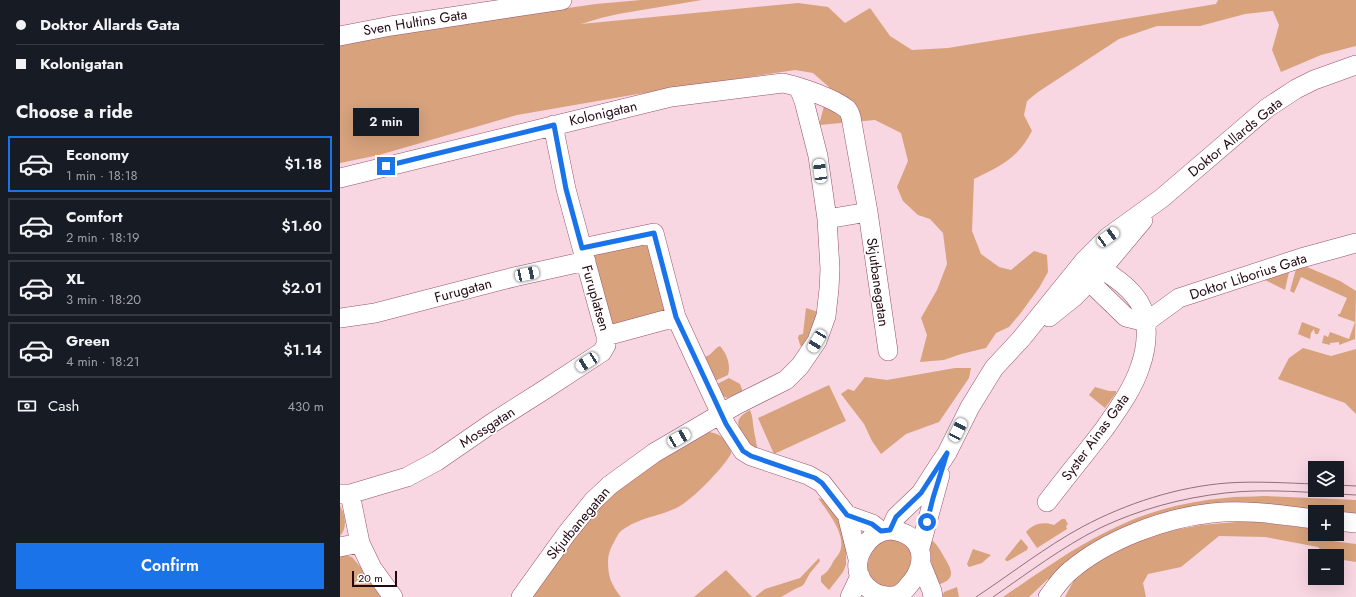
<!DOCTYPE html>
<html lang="en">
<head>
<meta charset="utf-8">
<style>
	:root { --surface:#171b24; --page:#242831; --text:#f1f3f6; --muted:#9ea1a6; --line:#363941; --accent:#1a73e8 }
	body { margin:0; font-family:Jost,sans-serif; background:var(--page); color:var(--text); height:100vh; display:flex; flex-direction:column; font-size:15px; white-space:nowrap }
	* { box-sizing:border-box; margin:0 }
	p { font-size:13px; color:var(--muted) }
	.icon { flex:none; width:22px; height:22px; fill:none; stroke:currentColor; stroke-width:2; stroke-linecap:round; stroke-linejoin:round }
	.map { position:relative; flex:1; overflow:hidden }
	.drawer { display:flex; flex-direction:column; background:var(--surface); width:340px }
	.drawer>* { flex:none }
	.banner { display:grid; align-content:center; height:88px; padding:0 16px; background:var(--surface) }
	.tools { position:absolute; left:968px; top:461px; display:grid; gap:8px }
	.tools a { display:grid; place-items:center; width:36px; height:36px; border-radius:0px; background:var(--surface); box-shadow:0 4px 16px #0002; font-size:20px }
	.scale { position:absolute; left:12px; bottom:10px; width:45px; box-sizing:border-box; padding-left:4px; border:2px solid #230814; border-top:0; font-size:11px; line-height:14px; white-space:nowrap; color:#230814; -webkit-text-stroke:3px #fff; paint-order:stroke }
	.end { position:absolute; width:18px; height:18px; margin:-9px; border:5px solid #1a73e8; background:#fff; box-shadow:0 0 0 2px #fff }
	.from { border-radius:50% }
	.bubble { position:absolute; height:28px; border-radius:0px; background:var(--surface); box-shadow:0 4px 16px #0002; font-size:13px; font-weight:600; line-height:28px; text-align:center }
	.car { position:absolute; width:12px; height:24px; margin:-12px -6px; border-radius:5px; box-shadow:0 0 3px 1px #0007; background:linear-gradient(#fff 24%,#345 0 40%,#fff 0 76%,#345 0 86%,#fff 0) }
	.banner b { display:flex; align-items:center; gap:14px; height:38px; font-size:15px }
	.banner b+b { border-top:1px solid var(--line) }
	.banner i { width:10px; height:10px; background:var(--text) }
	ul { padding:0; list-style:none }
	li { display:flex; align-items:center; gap:12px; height:56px; margin:0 8px 6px; padding:0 8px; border:2px solid var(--line); border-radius:0px }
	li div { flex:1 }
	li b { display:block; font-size:15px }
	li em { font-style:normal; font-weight:600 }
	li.selected { border-color:var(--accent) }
	li>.icon { width:36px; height:36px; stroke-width:1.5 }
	h2 { padding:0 16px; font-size:18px; line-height:48px }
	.pay { display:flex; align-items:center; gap:10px; height:44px; padding:0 16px; font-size:15px }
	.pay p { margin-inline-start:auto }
	.cta { display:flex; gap:8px; margin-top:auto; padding:8px 16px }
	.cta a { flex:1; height:46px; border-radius:0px; background:var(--accent); color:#fff; font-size:16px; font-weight:600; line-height:46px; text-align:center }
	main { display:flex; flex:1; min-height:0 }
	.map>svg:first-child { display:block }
	.green { fill:#d7a27c }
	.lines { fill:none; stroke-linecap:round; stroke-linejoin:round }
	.minor-casing { stroke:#97526d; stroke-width:20 }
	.minor { stroke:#fff; stroke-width:19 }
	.tram { stroke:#8e707c; stroke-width:1 }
	.route { stroke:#1a73e8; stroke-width:5 }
	.labels { text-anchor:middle; stroke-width:3.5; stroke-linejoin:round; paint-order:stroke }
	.street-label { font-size:14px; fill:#230814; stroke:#fff }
</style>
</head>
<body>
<main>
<section class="drawer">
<div class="banner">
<b><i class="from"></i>Doktor Allards Gata</b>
<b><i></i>Kolonigatan</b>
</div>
<h2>Choose a ride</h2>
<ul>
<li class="selected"><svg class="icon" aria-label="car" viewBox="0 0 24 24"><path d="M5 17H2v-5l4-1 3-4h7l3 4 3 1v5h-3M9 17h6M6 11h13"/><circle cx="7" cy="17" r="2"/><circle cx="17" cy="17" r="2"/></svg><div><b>Economy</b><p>1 min · 18:18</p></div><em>$1.18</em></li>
<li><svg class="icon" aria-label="car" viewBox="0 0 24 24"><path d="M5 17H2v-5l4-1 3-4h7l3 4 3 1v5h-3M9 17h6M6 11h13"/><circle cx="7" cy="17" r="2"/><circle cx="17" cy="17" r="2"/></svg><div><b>Comfort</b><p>2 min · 18:19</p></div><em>$1.60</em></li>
<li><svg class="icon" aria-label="car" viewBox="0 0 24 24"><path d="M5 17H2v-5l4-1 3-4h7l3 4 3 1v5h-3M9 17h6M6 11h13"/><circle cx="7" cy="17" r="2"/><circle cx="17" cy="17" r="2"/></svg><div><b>XL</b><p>3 min · 18:20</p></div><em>$2.01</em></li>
<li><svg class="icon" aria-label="car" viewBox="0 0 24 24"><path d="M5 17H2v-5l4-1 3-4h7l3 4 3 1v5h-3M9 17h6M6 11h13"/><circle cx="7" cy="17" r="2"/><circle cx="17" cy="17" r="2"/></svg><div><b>Green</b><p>4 min · 18:21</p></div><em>$1.14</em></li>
</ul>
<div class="pay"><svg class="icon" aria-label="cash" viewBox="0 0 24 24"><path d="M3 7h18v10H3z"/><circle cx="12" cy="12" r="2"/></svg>Cash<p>430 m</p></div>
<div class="cta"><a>Confirm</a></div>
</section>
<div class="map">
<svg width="1016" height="597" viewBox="0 0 1016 597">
	<rect width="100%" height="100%" fill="#f8d7e2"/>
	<!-- green -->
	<path class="green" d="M301,0h61l-84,14 -17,4 -20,6 217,-21 30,4 17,16 25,-15 20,28 22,14 36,-2 268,-44 2,-4h138v46l-35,9 -40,17 -9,-22 7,-25 -6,-14 -28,3 -45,12h-43l-38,13 -81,53 -11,9 -3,14 8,16c-15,28 -30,34 -58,48l-2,52 9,23 18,13 12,3 23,-19 13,4 1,17 -9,16 -19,26 -11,13 -13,6 -10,15 -25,6 -17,6 -24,2 7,-27 -6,-17 16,-28 10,-26 -4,-31 -13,-14 -12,-4 -15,-14 -6,-14 11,-26 -7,-28 -26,-13 -56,5 10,-38 -16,-14 -18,-3 -163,25 -115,20 -138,40 -39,8v-119l143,-24 113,-16z
		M308,242l21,68 -59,17 -21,-69 12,-7z
		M967,267l33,14 16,10 -1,48 -16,6v-3l-9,1v2l-8,-2 2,-8 4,2 2,-5 19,7 6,-17 -17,-6v-2h2l7,-16 -46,-21 -7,16 -4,-2 6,-22z
		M949,272l-4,18 -20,-10z
		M466,308l12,4 -11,28 -4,8 -3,-3 -2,-7 1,-3 4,-1z
		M962,322l18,7 -2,5h-3l-1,-5 -3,4 -1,6 -12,-5z
		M380,346c7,8 11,19 8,29l-13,6 -11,-24c8,-1 9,-8 16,-11z
		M963,348l28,8 25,-7v65l-11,-11 -67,-24 11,-21z
		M615,368h16l-2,10 -30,44 -33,12 -25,20 -9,-13 -8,-17 -23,-30 7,-5 6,2 11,-14 22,3z
		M389,378l11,6 3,8 -16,6 -4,-2 -6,-12z
		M489,385l17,36 -72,33 -16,-36z
		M755,387l14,4h7v2l-11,15 -16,-13z
		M410,410l2,6 2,15 4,21c-6,-5 -10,-10 -15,-17 -8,-12 -6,-18 7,-25z
		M366,432c12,0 26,8 25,22 -10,16 -35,42 -51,52 -19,11 -44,11 -61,27 -2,3 -4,7 -6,11 -3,5 -5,11 -5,17 0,16 3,23 13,36h-89l53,-77 43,-39z
		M924,496l92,4v14l-60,-6 -92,-2 -154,75 -2,-2 -19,18h-26c40,-27 78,-55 122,-74 31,-14 66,-22 100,-25 13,-2 26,-1 39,-2z
		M478,498l7,2 13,18 8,29v18l-3,7 -14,18 -8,-8v-6c7,-4 9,-8 12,-14 3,-5 7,-8 8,-14 3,-17 -14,-37 -23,-50z
		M0,506c5,8 8,22 0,30z
		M722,519h3l3,5 -2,2 1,3 -30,19 -11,-16c7,-8 17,-11 28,-7z
		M909,521l66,8v5h7l3,6 31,4v18l-19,-3v-3h-10l-9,-9 -53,-10 -46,-1 -38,31 -33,7 -5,9 3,14h-81l10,-19 44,-31 45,-15 37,-7z
		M553,535l19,14v15l-7,14 -11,9 -8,1 -15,-8 -4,-13 3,-12 5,-10z
		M681,539l7,8 -1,3 -19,11h-2l-1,-2z
		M593,541c5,5 8,10 11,16 7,11 13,22 -4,27 -9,-6 -10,-32 -10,-42z
		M633,549l18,6 -9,8 -13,4 -2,-3z
		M0,554l12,3 16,19 15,21h-43z
		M479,558l1,3 -10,12 -6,11 -2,2 -7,3 -14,8h-26l10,-8 35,-11z
		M386,570l26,27h-58z
		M617,587l2,10h-17l2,-5z"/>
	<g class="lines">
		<defs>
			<path id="minor" d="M0,36l51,-10 171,-26
				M213,125l13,64 16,59
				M0,178l331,-81 112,-14c18,4 50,15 64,26 2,2 3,5 4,8l17,95 20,139
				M487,219l41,-7
				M314,233l22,84 -70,19 -24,-88z
				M747,268l9,20 30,29 20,5
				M336,317l50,108 17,26 8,5 57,19 14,8 25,32 11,44
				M709,317l25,-20 28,-28 41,-49
				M0,318l35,-5 139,-36 72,-16
				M806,322l33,-24 122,-40 55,-15
				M0,494h10l57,-17 30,-16 55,-38 52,-33 58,-38 4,-7v-9
				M707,502c19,-25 39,-49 58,-74 13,-19 28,-39 35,-61 7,-19 10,-47 -1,-65 -13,-20 -34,-32 -55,-41
				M507,515l25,9 9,7
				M997,521l19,2
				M550,530l6,-13 25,-24 18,-28 8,-12 23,-46 24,-39 27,-29 63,-78 24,-24 54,-39 105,-90 29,-19 18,-9 42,-15
				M550,530c33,3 40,32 19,55 -3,4 -7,8 -11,10 -6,2 -15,1 -21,-1 -8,-4 -14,-10 -17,-17 -9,-20 10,-46 30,-47z
				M20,543l12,25 21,29
				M0,547l20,-4 -10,-49
				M580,548l20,-73
				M581,564l11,27 1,6
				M181,597l46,-64 26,-32 17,-16 44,-32 82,-48 50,-25 14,-14 17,-25 9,-25 3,-27 1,-20 -3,-50 -9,-63 -14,-55 -5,-13
				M510,597l10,-21
				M708,597c7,-9 13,-19 22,-26 36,-31 94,-53 142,-58 34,-4 69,2 103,6"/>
		</defs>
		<!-- minor casing -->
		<use href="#minor" class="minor-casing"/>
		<!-- minor -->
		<use href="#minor" class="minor"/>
		<!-- tram -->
		<path class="tram" d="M997,485l19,1
			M636,597c35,-23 69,-50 106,-70 45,-24 95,-40 145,-44 29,-2 59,0 88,1
			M653,597c35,-24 69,-50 107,-69 40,-19 82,-30 125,-35 43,-5 88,0 131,2"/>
	</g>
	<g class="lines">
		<!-- route -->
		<path class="route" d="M46,166l168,-41 12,64 16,59 72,-15 22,84 50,107 17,27 8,5 64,22 7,5 25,32 25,9 9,7 9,-1 6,-13 25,-24 26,-40 -14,45 -6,24"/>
	</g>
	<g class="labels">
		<!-- street labels -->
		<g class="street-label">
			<text transform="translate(75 22) rotate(-9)" y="5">Sven Hultins Gata</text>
			<text transform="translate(263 113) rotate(-13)" y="5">Kolonigatan</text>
			<text transform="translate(895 137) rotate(-39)" y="5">Doktor Allards Gata</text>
			<text transform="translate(908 276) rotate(-18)" y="5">Doktor Liborius Gata</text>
			<text transform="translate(538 282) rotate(82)" y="5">Skjutbanegatan</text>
			<text transform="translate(123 290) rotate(-15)" y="5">Furugatan</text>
			<text transform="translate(256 298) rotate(74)" y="5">Furuplatsen</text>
			<text transform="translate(147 427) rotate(-33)" y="5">Mossgatan</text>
			<text transform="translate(755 437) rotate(-54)" y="5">Syster Ainas Gata</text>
			<text transform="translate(238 523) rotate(-50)" y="5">Skjutbanegatan</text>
		</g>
	</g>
</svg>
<div class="tools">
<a><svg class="icon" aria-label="layers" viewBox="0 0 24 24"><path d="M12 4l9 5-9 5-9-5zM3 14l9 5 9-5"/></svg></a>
<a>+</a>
<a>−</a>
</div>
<div class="scale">20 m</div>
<i class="end from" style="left:587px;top:522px"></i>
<i class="end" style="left:46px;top:166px"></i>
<div class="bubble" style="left:13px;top:108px;width:66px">2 min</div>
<i class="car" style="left:480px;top:171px;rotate:352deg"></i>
<i class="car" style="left:768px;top:237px;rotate:54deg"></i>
<i class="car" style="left:187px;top:274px;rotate:78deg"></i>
<i class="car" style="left:477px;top:341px;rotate:211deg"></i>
<i class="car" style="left:247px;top:362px;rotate:237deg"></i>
<i class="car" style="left:618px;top:430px;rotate:27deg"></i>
<i class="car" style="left:339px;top:438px;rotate:60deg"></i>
</div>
</main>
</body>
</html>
